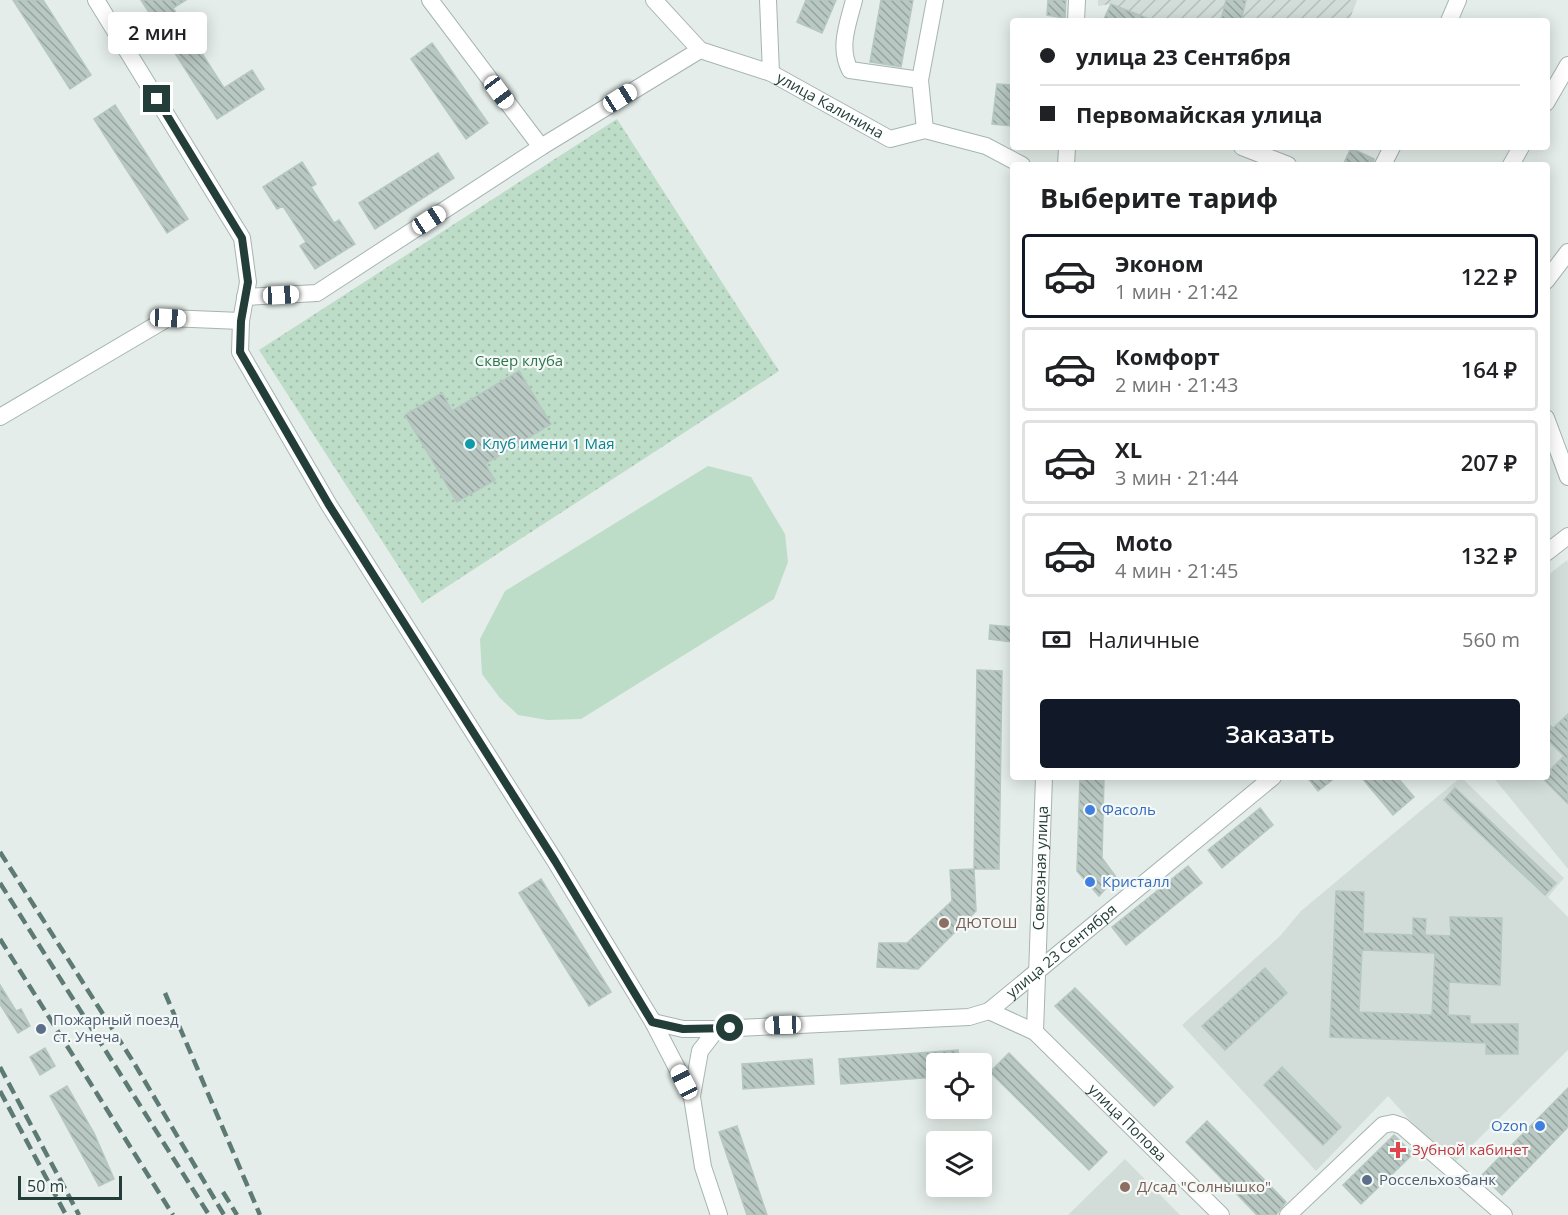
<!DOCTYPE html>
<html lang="ru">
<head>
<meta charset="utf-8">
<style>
	:root { --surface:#fff; --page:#f2f2f2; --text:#202124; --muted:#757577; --line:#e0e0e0; --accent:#111827 }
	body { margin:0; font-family:"Open Sans",sans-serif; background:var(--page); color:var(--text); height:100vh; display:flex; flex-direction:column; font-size:22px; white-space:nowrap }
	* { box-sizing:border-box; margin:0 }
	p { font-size:20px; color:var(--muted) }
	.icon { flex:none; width:33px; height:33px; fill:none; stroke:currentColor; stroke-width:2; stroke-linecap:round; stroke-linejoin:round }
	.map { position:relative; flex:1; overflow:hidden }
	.side { position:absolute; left:1010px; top:162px; width:540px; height:618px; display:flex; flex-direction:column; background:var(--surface); border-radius:6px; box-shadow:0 3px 15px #0003 }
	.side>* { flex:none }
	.guide { position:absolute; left:1010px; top:18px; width:540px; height:132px; border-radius:6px; box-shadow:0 3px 15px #0003; display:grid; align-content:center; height:132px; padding:0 30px; background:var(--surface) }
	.controls { position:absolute; left:926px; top:1053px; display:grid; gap:12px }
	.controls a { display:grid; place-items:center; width:66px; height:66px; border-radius:6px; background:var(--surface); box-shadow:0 3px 15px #0003; font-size:30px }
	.scale { position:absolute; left:18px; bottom:15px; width:104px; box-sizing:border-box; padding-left:6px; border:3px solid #233e39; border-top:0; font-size:16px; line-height:21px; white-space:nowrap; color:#233e39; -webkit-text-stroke:4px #f4f9f7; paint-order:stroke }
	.end { position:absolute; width:27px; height:27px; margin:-14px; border:8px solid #233e39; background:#fff; box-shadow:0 0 0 3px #fff }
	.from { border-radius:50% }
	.bubble { position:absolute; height:42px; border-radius:6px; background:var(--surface); box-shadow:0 3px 15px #0003; font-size:20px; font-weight:600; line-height:42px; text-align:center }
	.car { position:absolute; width:18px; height:36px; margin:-18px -9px; border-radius:8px; box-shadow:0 0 4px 2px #0007; background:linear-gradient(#fff 24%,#345 0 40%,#fff 0 76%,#345 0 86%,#fff 0) }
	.guide b { display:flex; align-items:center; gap:21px; height:57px; font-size:22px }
	.guide b+b { border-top:2px solid var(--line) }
	.guide i { width:15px; height:15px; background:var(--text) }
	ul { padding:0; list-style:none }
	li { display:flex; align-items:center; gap:18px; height:84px; margin:0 12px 9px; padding:0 18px; border:3px solid var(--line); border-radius:6px }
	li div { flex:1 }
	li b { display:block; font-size:22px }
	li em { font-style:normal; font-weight:600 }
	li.active { border-color:var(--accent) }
	li>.icon { width:54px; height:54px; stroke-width:1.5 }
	h2 { padding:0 30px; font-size:27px; line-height:72px }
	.pay { display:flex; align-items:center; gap:15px; height:66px; padding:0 30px; font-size:22px }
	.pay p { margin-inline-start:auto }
	.action { display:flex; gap:12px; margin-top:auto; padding:12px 30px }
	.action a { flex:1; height:69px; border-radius:6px; background:var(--accent); color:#fff; font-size:24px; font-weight:600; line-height:69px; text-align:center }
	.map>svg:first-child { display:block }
	.built { fill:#d2ddd9 }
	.industrial { fill:url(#industrial-furrows) }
	.green { fill:#bdddc8 }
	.park { fill:url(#park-dots) }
	.building { fill:url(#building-back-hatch); stroke:#b6c7c1; stroke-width:1.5; fill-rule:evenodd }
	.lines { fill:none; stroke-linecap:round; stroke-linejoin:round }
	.minor-casing { stroke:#a6b5b1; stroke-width:18 }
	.minor { stroke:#fff; stroke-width:16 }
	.rail { stroke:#5e7a74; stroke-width:4.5; stroke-dasharray:12 6; stroke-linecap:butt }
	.route { stroke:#233e39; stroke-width:8 }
	.culture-dot { fill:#0f9aa8; stroke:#f4f9f7; stroke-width:2 }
	.shop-dot { fill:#3f7fe0; stroke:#f4f9f7; stroke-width:2 }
	.education-dot { fill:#8d6e63; stroke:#f4f9f7; stroke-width:2 }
	.service-dot { fill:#5c6f8a; stroke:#f4f9f7; stroke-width:2 }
	.health-dot { fill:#e0444e; stroke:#f4f9f7; stroke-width:2 }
	.labels { text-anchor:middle; stroke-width:4.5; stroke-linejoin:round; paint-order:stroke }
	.street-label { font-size:15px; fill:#233e39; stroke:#f4f9f7 }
	.park-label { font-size:15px; fill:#2e744e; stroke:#f4f9f7 }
	.culture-label { font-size:15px; fill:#0d838f; stroke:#f4f9f7; text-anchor:start }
	.shop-label { font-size:15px; fill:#366cbe; stroke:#f4f9f7; text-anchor:start }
	.education-label { font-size:15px; fill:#785e54; stroke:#f4f9f7; text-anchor:start }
	.service-label { font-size:15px; fill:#4e5e75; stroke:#f4f9f7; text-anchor:start }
	.health-label { font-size:15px; fill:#be3a42; stroke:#f4f9f7; text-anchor:start }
</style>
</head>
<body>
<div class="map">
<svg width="1568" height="1215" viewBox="0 0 1568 1215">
	<defs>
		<pattern id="industrial-furrows" width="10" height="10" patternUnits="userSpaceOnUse" patternTransform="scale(1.5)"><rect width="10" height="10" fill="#d2ddd9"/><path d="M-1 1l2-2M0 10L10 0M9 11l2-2" fill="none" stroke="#b4bfbb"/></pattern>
		<pattern id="park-dots" width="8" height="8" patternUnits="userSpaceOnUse" patternTransform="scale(1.5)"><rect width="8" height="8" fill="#bdddc8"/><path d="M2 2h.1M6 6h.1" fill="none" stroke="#a2bfad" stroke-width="1.8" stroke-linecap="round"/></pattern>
		<pattern id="building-back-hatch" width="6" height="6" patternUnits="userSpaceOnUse" patternTransform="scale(1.5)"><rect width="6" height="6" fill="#b9c8c3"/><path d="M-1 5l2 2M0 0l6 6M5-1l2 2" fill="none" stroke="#96a49f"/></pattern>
	</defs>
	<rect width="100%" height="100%" fill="#e4ede9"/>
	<!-- built -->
	<path class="built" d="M1567,560l1,3v306l-75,-92h53l1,-201z
		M1461,777l103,101 -16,19 20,20v133l-117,116 -63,-70 -72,75 -134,-146 98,-89 21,-25z
		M1125,1159l55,56h-112z"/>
	<!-- industrial -->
	<path class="industrial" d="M1098,0h259l-8,21h-210l2,-5 -30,-12 -13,2z"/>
	<!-- green -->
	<path class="green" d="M708,466l43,11 34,57 3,28 -14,37 -193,120 -34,1 -29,-5 -18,-17 -18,-24 -2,-35 25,-48z"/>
	<!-- park -->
	<path class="park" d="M617,119l162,252 -357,232 -163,-253z"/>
	<!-- building -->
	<path class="building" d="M13,0h30l48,75 -21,14z
		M141,0h45l-13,8 51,80 28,-18 12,19 -47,30z
		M806,0h30l-14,33 -25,-11z
		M881,0h32l-12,67 -31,-5z
		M1048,0h18l-1,18 -18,-3z
		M1226,0h20l-5,21 -20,-1z
		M1111,4l41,16 -1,1h-48z
		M432,43l56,80 -22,16 -55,-80z
		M997,84l15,1v41l-20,-2z
		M115,105l73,114 -21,14 -73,-114z
		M1351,148l23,11 -1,6h-30z
		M438,153l16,25 -79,51 -16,-26z
		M302,162l14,22 -5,3 23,36 5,-3 16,24 -40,25 -15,-23 6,-4 -23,-36 -6,3 -14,-22z
		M519,371l32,53 -66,40 10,16 -38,22 -52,-87 37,-22 10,18z
		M990,625l22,2v15l-23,-3z
		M977,670l25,1 -3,198h-25z
		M1568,714v90l-26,-26 4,-1v-3l18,-18 -18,-18v-16l7,6z
		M1080,777h24l-2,81 14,19 -17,19 -22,-25z
		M1307,777h29l-18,14z
		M1361,777h36l17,20 -21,18z
		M1455,788l101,95 -11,12 -101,-95z
		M1260,808l13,17 -51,43 -14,-18z
		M1188,866l14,17 -76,62 -14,-18z
		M974,869l2,42 -58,58 -41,-2 2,-24h28l45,-42 -2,-31z
		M541,879l70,113 -22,14 -70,-113z
		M1336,891l28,1 -1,41 50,2v-17l13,1 -1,16 26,1 -1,-19 52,1 -2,67 -51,-3 -1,33 22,1v8h48v30h-32v-11l-156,-6zM1362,950l73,3 -3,62 -73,-3z
		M1265,968l22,25 -62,57 -23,-24z
		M0,985l16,26 5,-2 9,17 -12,7 -18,-29z
		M1075,988l98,99 -19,19 -99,-100z
		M45,1048l10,18 -15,9 -10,-18z
		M958,1050l1,14h-23v13l-95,7 -2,-25z
		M1009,1053l98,99 -18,18 -99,-98z
		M812,1059l2,25 -71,5 -1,-25z
		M1282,1067l59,60 -18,18 -59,-60z
		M67,1086l27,47 20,46 -15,7 -49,-90z
		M1568,1088v39l-66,68 -20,-20z
		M1207,1121l79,81 -10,13h-19l-71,-73z
		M737,1126l30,89h-20l-28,-83z
		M1394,1135l19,19 -52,50 -18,-19z"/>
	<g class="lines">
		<defs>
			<g id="minor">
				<path d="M96,0l146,238 6,44 -7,39 -1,31 89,153 226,356 98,161 39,75 11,70 16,48"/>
				<path d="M430,0l111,147"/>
				<path id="s1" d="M654,0l46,50 71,23 119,66 35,-9 61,16 36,19"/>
				<path d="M768,0l3,73"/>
				<path d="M854,0c-6,24 -16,47 -4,70l70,10"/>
				<path d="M1076,21l1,-21"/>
				<path d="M1449,21l9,-21"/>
				<path d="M1546,103l22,-38"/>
				<path d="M925,130l-5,-50 15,-80"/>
				<path d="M1242,147l46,18"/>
				<path d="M1066,165l1,-18"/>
				<path d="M1383,165l9,-18"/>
				<path d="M1511,165l10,-18"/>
				<path d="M1546,281l22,-29"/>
				<path d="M245,297l72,-4 224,-146 159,-97"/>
				<path d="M0,417l168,-99 73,3"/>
				<path d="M1546,418l22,59"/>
				<path d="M1546,553l22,-17"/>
				<path id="s2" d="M989,1011l46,21 186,183"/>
				<path id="s3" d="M653,1022l30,7h34l252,-12 20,-6 284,-234"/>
				<path id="s4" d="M1035,1032l9,-255"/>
				<path d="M692,1096l8,-45 17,-22"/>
				<path d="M1288,1215l95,-90 10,-2 9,3 102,89"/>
			</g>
		</defs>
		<!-- minor casing -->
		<use href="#minor" class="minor-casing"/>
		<!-- minor -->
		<use href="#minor" class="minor"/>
		<!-- rail -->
		<path class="rail" d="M0,852l134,211 90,152
			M0,883l209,332
			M0,939l173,276
			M165,993l95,222
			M0,1067l79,148
			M0,1091l66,124
			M223,1192l14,23"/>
	</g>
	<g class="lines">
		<!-- route -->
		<path class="route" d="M157,99l85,139 6,44 -7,39 -1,31 89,153 226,356 97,161 31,7 47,-1"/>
	</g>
	<!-- markers -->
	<circle class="culture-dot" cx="470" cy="444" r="6"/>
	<g class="shop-dot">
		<circle cx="1090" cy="810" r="6"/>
		<circle cx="1090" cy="882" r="6"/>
		<circle cx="1540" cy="1126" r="6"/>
	</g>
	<g class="education-dot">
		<circle cx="944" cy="923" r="6"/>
		<circle cx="1125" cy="1187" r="6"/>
	</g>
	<g class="service-dot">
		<circle cx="41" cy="1029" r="6"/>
		<circle cx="1367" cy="1180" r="6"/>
	</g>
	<path class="health-dot" d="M1395 1141h6v6h6v6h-6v6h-6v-6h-6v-6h6z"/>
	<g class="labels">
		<!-- street labels -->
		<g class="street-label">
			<text dy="5" stroke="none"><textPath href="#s1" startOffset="210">улица Калинина</textPath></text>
			<text dy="5" stroke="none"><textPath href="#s4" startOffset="164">Совхозная улица</textPath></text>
			<text dy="5" stroke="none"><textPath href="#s3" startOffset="432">улица 23 Сентября</textPath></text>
			<text dy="5" stroke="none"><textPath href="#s2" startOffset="180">улица Попова</textPath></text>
		</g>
		<!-- park labels -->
		<g class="park-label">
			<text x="519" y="366">Сквер клуба</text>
		</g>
		<!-- culture labels -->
		<g class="culture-label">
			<text x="482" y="449">Клуб имени 1 Мая</text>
		</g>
		<!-- shop labels -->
		<g class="shop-label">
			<text x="1102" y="815">Фасоль</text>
			<text x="1102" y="887">Кристалл</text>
			<text x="1528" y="1131" text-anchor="end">Ozon</text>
		</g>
		<!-- education labels -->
		<g class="education-label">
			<text x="956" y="928">ДЮТОШ</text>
			<text x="1137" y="1192">Д/сад "Солнышко"</text>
		</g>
		<!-- service labels -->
		<g class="service-label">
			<text x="53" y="1025">Пожарный поезд<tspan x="53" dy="17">ст. Унеча</tspan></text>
			<text x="1379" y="1185">Россельхозбанк</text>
		</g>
		<!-- health labels -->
		<g class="health-label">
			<text x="1412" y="1155">Зубной кабинет</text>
		</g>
	</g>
</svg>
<div class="controls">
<a><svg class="icon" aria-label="locate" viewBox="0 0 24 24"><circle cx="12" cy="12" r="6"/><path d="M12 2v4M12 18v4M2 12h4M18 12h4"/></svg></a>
<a><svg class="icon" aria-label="layers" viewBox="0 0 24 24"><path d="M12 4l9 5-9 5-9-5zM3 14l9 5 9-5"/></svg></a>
</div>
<div class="scale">50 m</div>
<i class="end from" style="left:730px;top:1028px"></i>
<i class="end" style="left:157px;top:99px"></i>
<div class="bubble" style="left:108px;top:12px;width:99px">2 мин</div>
<i class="car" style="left:499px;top:92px;rotate:143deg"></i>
<i class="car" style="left:620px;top:98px;rotate:58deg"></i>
<i class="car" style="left:429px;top:220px;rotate:57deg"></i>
<i class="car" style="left:281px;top:295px;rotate:87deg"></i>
<i class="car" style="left:168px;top:318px;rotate:93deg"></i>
<i class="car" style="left:783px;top:1025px;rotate:268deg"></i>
<i class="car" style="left:684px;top:1082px;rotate:333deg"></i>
<div class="guide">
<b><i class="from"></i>улица 23 Сентября</b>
<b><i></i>Первомайская улица</b>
</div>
<section class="side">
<h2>Выберите тариф</h2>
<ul>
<li class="active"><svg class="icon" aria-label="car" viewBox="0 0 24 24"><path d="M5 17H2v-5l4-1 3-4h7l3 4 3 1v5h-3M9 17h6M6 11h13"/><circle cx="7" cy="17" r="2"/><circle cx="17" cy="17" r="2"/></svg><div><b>Эконом</b><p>1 мин · 21:42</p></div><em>122 ₽</em></li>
<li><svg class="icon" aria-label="car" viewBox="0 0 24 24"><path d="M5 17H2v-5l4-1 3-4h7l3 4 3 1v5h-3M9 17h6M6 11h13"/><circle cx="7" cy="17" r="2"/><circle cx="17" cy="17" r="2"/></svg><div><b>Комфорт</b><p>2 мин · 21:43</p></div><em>164 ₽</em></li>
<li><svg class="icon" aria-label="car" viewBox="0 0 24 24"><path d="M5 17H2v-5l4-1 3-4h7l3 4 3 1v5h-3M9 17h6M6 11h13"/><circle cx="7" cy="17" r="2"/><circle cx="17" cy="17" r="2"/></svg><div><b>XL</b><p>3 мин · 21:44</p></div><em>207 ₽</em></li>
<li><svg class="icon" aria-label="car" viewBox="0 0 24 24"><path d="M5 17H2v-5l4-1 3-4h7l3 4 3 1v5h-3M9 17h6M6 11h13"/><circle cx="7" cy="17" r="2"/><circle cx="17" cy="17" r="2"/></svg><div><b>Moto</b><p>4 мин · 21:45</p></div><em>132 ₽</em></li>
</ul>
<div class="pay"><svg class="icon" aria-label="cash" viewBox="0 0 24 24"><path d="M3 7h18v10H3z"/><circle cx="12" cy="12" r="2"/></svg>Наличные<p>560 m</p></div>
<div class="action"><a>Заказать</a></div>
</section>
</div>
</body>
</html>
